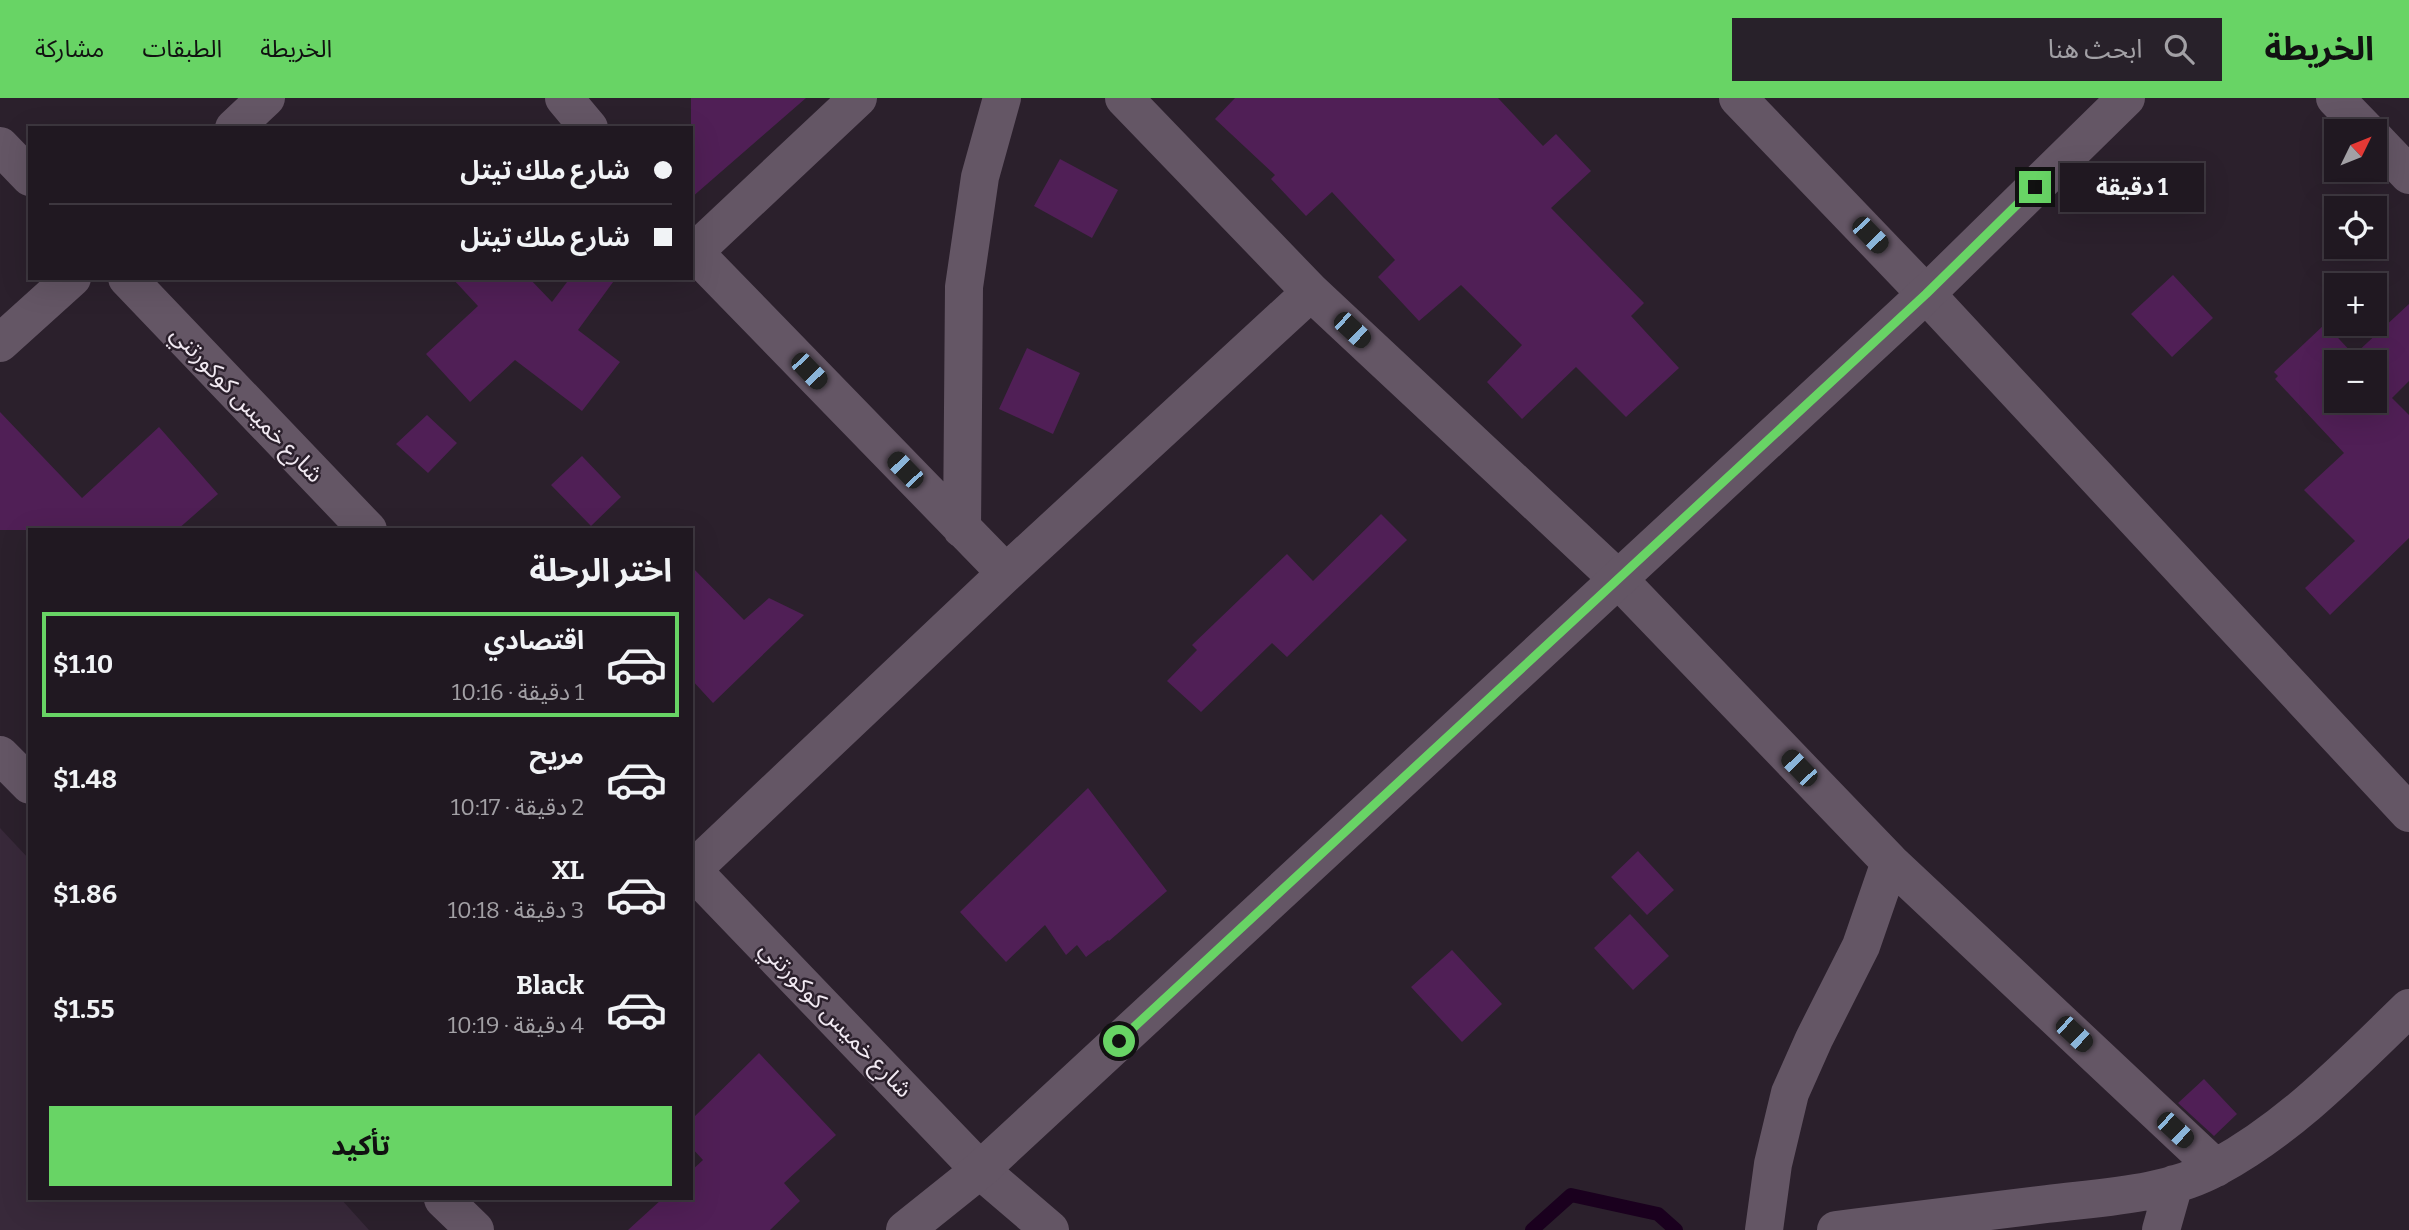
<!DOCTYPE html>
<html lang="ar">
<head>
<meta charset="utf-8">
<style>
	:root { --surface:#201821; --page:#28212a; --text:#f1f3f6; --muted:#a2a0a5; --line:#3d373f; --accent:#68d465 }
	body { margin:0; font-family:Bitter,"Noto Sans Arabic",serif; background:var(--page); color:var(--text); direction:rtl; height:100vh; display:flex; flex-direction:column; font-size:26px; white-space:nowrap }
	* { box-sizing:border-box; margin:0 }
	p { font-size:23px; color:var(--muted) }
	.icon { flex:none; width:38px; height:38px; fill:none; stroke:currentColor; stroke-width:2; stroke-linecap:round; stroke-linejoin:round }
	.map { position:relative; flex:1; overflow:hidden; direction:ltr }
	.side { position:absolute; left:28px; top:430px; width:665px; height:672px; display:flex; flex-direction:column; background:var(--surface); border-radius:0px; box-shadow:0 7px 28px #0002,0 0 0 2px var(--line); direction:rtl }
	.side>* { flex:none }
	.banner { position:absolute; left:28px; top:28px; width:665px; height:154px; border-radius:0px; box-shadow:0 7px 28px #0002,0 0 0 2px var(--line); direction:rtl; display:grid; align-content:center; height:154px; padding:0 21px; background:var(--surface) }
	.needle { width:46px; rotate:47deg }
	.controls { position:absolute; left:2324px; top:21px; display:grid; gap:14px }
	.controls a { display:grid; place-items:center; width:63px; height:63px; border-radius:0px; background:var(--surface); box-shadow:0 7px 28px #0002,0 0 0 2px var(--line); font-size:35px }
	.end { position:absolute; width:32px; height:32px; margin:-16px; border:9px solid #68d465; background:#111; box-shadow:0 0 0 4px #111 }
	.from { border-radius:50% }
	.bubble { position:absolute; height:49px; border-radius:0px; background:var(--surface); box-shadow:0 7px 28px #0002,0 0 0 2px var(--line); font-size:23px; font-weight:700; line-height:49px; text-align:center; direction:rtl }
	.car { position:absolute; width:21px; height:42px; margin:-21px -10px; border-radius:9px; box-shadow:0 0 5px 2px #0007; background:linear-gradient(#222 24%,#8ab4d8 0 40%,#222 0 76%,#8ab4d8 0 86%,#222 0) }
	.banner b { display:flex; align-items:center; gap:24px; height:66px; font-size:26px }
	.banner b+b { border-top:2px solid var(--line) }
	.banner i { width:18px; height:18px; background:var(--text) }
	ul { padding:0; list-style:none }
	li { display:flex; align-items:center; gap:21px; height:105px; margin:0 14px 10px; padding:0 7px; border:4px solid transparent; border-radius:0px }
	li div { flex:1 }
	li b { display:block; font-size:26px }
	li em { font-style:normal; font-weight:700 }
	li.selected { border-color:var(--accent) }
	li>.icon { width:63px; height:63px; stroke-width:1.5 }
	h2 { padding:0 21px; font-size:32px; line-height:84px }
	.cta { display:flex; gap:14px; margin-top:auto; padding:14px 21px }
	.cta a { flex:1; height:80px; border-radius:0px; background:var(--accent); color:#111; font-size:28px; font-weight:700; line-height:80px; text-align:center }
	header { display:flex; align-items:center; gap:42px; box-sizing:border-box; height:98px; padding:0 35px; background:var(--accent); color:#111 }
	header strong { font-size:33px }
	nav { display:flex; gap:38px; margin-inline-start:auto; font-size:24px }
	.search { width:490px; height:63px; background:var(--page); display:flex; align-items:center; gap:18px; box-sizing:border-box; padding:0 24px; border-radius:0px; color:var(--muted); font-size:26px }
	.map>svg:first-child { display:block }
	.built { fill:#38293a }
	.lines { fill:none; stroke-linecap:round; stroke-linejoin:round }
	.stream { stroke:#1a001e; stroke-width:14 }
	.building { fill:#501f56; fill-rule:evenodd }
	.street { stroke:#645665; stroke-width:38 }
	.secondary { stroke:#645665; stroke-width:38 }
	.route { stroke:#68d465; stroke-width:9 }
	.labels { text-anchor:middle; stroke-width:5; stroke-linejoin:round; paint-order:stroke }
	.street-label { font-size:24px; fill:#f1e9f2; stroke:#2b202c }
</style>
</head>
<body>
<header>
<strong>الخريطة</strong>
<div class="search"><svg class="icon" aria-label="search" viewBox="0 0 24 24"><circle cx="10" cy="10" r="6"/><path d="M15 15l6 6"/></svg>ابحث هنا</div>
<nav><a>الخريطة</a><a>الطبقات</a><a>مشاركة</a></nav>
</header>
<div class="map">
<svg width="2409" height="1132" viewBox="0 0 2409 1132">
	<rect width="100%" height="100%" fill="#2b202c"/>
	<!-- built -->
	<path class="built" d="M0,730l30,32v339h311l28,31h-369z"/>
	<g class="lines">
		<!-- stream -->
		<path class="stream" d="M1532,1132l39,-35 87,19 18,16"/>
	</g>
	<!-- building -->
	<path class="building" d="M691,0h115l-115,100z
		M1235,0h263l45,48 13,-12 35,37 -40,37 93,95 -13,13 48,52 -53,49 -50,-50 -54,52 -35,-37 35,-37 -61,-60 -42,36 -41,-44 17,-17 -63,-68 -26,24 -35,-37 4,-4 -60,-56z
		M1060,61l58,31 -26,48 -58,-32z
		M2173,177l40,43 -41,39 -41,-43z
		M452,180h77l23,24 18,-24h46l-38,52 42,32 -38,49 -67,-51 -45,42 -44,-48 52,-48z
		M2409,206v77l-17,17 17,17v123l-79,77 -25,-27 50,-47 -51,-51 40,-37 -69,-74 3,-3 -4,-4 51,-48 29,31zM2336,264h39v39h-39z
		M1027,250l53,25 -27,61 -54,-25z
		M0,314l82,86 77,-71 59,67 -41,36h-177z
		M427,317l30,28 -29,30 -32,-29z
		M582,358l39,41 -30,29 -40,-41z
		M1381,416l26,26 -120,117 -15,-14 -71,69 -34,-31 30,-31 -5,-5 95,-91 26,27z
		M691,468l53,54 25,-22 35,17 -91,88 -22,-24z
		M1088,690l79,103 -58,50 -1,-1 -22,17 -9,-12 -11,10 -21,-30 -39,37 -46,-50z
		M1638,753l36,39 -27,25 -36,-38z
		M1630,816l39,42 -36,34 -39,-42z
		M1452,852l50,54 -40,38 -51,-55z
		M759,955l77,82 -52,48 16,18 -30,29h-142l34,-31h29v-28l12,-11 -12,-13v-27z
		M2204,981l33,35 -23,22 -36,-33z"/>
	<g class="lines">
		<!-- street -->
		<path class="street" d="M564,0l25,30
			M1124,0l187,194 306,286 273,284 326,306
			M1738,0l188,196 483,519
			M2335,0l32,33
			M2375,41l34,36
			M0,48l30,31
			M691,151l315,324 -315,298
			M694,154l164,-154
			M127,180l241,252
			M962,431l2,-242 16,-110 22,-79
			M1006,475l305,-281
			M0,657l30,30
			M691,771l289,301 70,60
			M443,1101l32,31
			M1764,1132l9,-66 17,-71 24,-54 47,-93 29,-84
			M1836,1132c70,-9 140,-17 211,-26 56,-7 120,-9 170,-37 74,-40 133,-102 192,-159
			M2161,1132l13,-46"/>
		<!-- secondary -->
		<path class="secondary" d="M234,30l32,-30
			M0,245l72,-65
			M905,1132l75,-60 946,-876 200,-196"/>
	</g>
	<g class="lines">
		<!-- route -->
		<path class="route" d="M1119,943l807,-747 109,-107"/>
	</g>
	<g class="labels">
		<!-- street labels -->
		<g class="street-label">
			<text transform="translate(247 306) rotate(46)" y="8">شارع خميس كوكورتني</text>
			<text transform="translate(836 921) rotate(46)" y="8">شارع خميس كوكورتني</text>
		</g>
	</g>
</svg>
<div class="controls">
<a><svg class="needle" viewBox="-14 -14 28 28"><path d="M0-13l5 13h-10z" fill="#e53935"/><path d="M0 13l5-13h-10z" fill="#a2a0a5"/></svg></a>
<a><svg class="icon" aria-label="locate" viewBox="0 0 24 24"><circle cx="12" cy="12" r="6"/><path d="M12 2v4M12 18v4M2 12h4M18 12h4"/></svg></a>
<a>+</a>
<a>−</a>
</div>
<i class="end from" style="left:1119px;top:943px"></i>
<i class="end" style="left:2035px;top:89px"></i>
<div class="bubble" style="left:2060px;top:65px;width:144px">1 دقيقة</div>
<i class="car" style="left:1870px;top:137px;rotate:136deg"></i>
<i class="car" style="left:1352px;top:232px;rotate:133deg"></i>
<i class="car" style="left:809px;top:273px;rotate:136deg"></i>
<i class="car" style="left:905px;top:372px;rotate:316deg"></i>
<i class="car" style="left:1799px;top:670px;rotate:316deg"></i>
<i class="car" style="left:2074px;top:936px;rotate:133deg"></i>
<i class="car" style="left:2175px;top:1032px;rotate:133deg"></i>
<div class="banner">
<b><i class="from"></i>شارع ملك تيتل</b>
<b><i></i>شارع ملك تيتل</b>
</div>
<section class="side">
<h2>اختر الرحلة</h2>
<ul>
<li class="selected"><svg class="icon" aria-label="car" viewBox="0 0 24 24"><path d="M5 17H2v-5l4-1 3-4h7l3 4 3 1v5h-3M9 17h6M6 11h13"/><circle cx="7" cy="17" r="2"/><circle cx="17" cy="17" r="2"/></svg><div><b>اقتصادي</b><p>1 دقيقة · 10:16</p></div><em>$1.10</em></li>
<li><svg class="icon" aria-label="car" viewBox="0 0 24 24"><path d="M5 17H2v-5l4-1 3-4h7l3 4 3 1v5h-3M9 17h6M6 11h13"/><circle cx="7" cy="17" r="2"/><circle cx="17" cy="17" r="2"/></svg><div><b>مريح</b><p>2 دقيقة · 10:17</p></div><em>$1.48</em></li>
<li><svg class="icon" aria-label="car" viewBox="0 0 24 24"><path d="M5 17H2v-5l4-1 3-4h7l3 4 3 1v5h-3M9 17h6M6 11h13"/><circle cx="7" cy="17" r="2"/><circle cx="17" cy="17" r="2"/></svg><div><b>XL</b><p>3 دقيقة · 10:18</p></div><em>$1.86</em></li>
<li><svg class="icon" aria-label="car" viewBox="0 0 24 24"><path d="M5 17H2v-5l4-1 3-4h7l3 4 3 1v5h-3M9 17h6M6 11h13"/><circle cx="7" cy="17" r="2"/><circle cx="17" cy="17" r="2"/></svg><div><b>Black</b><p>4 دقيقة · 10:19</p></div><em>$1.55</em></li>
</ul>
<div class="cta"><a>تأكيد</a></div>
</section>
</div>
</body>
</html>
